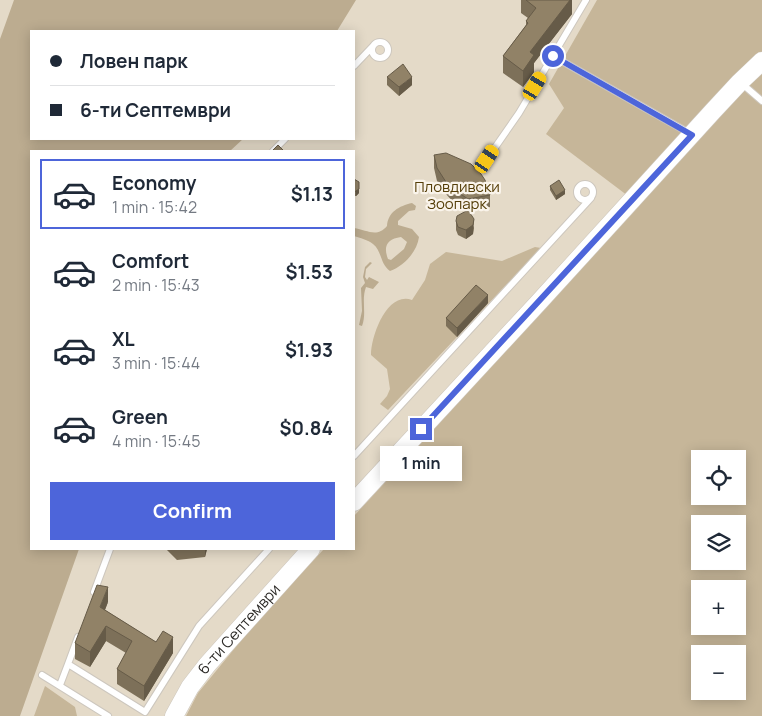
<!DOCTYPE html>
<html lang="en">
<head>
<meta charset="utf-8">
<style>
	:root { --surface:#fff; --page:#f6f6f7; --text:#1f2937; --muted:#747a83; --line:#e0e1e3; --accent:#4d65da }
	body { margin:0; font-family:Manrope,sans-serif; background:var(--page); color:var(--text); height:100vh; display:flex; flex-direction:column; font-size:19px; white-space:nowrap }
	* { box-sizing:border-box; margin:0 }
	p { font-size:16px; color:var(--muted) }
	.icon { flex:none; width:28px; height:28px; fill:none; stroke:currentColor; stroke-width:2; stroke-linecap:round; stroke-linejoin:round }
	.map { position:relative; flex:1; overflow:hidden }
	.side { position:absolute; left:30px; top:150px; width:325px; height:400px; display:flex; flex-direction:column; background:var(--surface); border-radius:0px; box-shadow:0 2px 12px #0003 }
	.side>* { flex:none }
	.top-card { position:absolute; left:30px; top:30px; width:325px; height:110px; border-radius:0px; box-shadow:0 2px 12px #0003; display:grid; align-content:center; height:110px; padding:0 20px; background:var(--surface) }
	.tools { position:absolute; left:691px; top:450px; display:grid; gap:10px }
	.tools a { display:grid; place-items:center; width:55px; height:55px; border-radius:0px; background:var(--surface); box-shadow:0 2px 12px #0003; font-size:25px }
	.end { position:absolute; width:22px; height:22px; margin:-11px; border:6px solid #4d65da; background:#fff; box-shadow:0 0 0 2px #fff }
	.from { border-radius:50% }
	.bubble { position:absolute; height:35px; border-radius:0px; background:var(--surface); box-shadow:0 2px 12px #0003; font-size:16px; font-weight:700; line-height:35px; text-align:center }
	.car { position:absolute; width:15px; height:30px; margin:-15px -8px; border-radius:6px; box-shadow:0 0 4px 1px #0007; background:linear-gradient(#f5c518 24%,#345 0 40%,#f5c518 0 76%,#345 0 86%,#f5c518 0) }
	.top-card b { display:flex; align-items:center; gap:18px; height:48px; font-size:19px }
	.top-card b+b { border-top:1px solid var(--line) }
	.top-card i { width:12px; height:12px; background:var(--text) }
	ul { padding:9px 0 0; list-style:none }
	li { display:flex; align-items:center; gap:15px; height:70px; margin:0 10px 8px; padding:0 10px; border:2px solid transparent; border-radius:0px }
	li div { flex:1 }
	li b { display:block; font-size:19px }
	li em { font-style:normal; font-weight:700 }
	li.selected { border-color:var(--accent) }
	li>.icon { width:45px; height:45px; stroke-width:1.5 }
	.button { display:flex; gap:10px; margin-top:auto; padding:10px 20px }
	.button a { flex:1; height:58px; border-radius:0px; background:var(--accent); color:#fff; font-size:20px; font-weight:700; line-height:58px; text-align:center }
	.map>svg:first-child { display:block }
	.green { fill:#e4dac8; fill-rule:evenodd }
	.forest { fill:#c6b699; fill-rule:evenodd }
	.water { fill:#bcac90; fill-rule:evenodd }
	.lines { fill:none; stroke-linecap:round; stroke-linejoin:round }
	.lane-casing { stroke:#cdc7be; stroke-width:8 }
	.secondary-casing { stroke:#cdc7be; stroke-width:19 }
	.lane { stroke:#fff; stroke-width:6 }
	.secondary { stroke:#fff; stroke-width:18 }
	.wall { fill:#7d7059 }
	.shaded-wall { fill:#665b48 }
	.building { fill:#918267; stroke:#665b48 }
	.route { stroke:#4d65da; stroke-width:6 }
	.labels { text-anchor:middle; stroke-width:4.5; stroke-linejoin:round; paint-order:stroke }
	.park-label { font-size:15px; fill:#543d07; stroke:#faf4eb }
	.street-label { font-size:15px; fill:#2b2926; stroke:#faf4eb }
</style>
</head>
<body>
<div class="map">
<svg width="762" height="716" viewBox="0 0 762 716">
	<rect width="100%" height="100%" fill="#faf4eb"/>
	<!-- green -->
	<path class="green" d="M0,0h762v716h-762zM31,31h323v108h-323zM31,151h323v398h-323zM700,459h38v37h-38zM700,524h38v37h-38zM700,589h38v37h-38zM700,654h38v37h-38z"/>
	<!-- forest -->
	<path class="forest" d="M597,0h165v716h-576l12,-23 59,-72 67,-72h30v-33l286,-311 -94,-71 18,-26 -15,-24zM700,459h38v37h-38zM700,524h38v37h-38zM700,589h38v37h-38zM700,654h38v37h-38z
		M535,247l6,1 -153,162 -8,-6 7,-8 3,-7 -3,-20 -16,-14c0,-19 16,-64 41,-55l13,-20 5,-16 16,-12 56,9z
		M45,686l30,21 2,9h-43z"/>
	<!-- water -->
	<path class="water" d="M14,0h342l-19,31h-306v108h212l-13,12h-199v398h48l-59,167h-20v-677z
		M412,203l4,3 -1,4 -6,1 -11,10v4l14,4 7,8c-2,15 -15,29 -29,34 -10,-7 -8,-20 -17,-27 -5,-4 -13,-6 -19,-8v-8c13,2 23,10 33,-2 1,-14 12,-20 25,-23zM401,237l6,5 -3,7 -13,11 -3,-1c-5,-13 -1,-20 13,-22z
		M370,262l2,1 -6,6 -1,8 2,3 2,-3 10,5 -6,7 -7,-2c-5,13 1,26 -4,39l-3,-1 3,-14 -1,-23 4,-5 -2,-6 2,-10z"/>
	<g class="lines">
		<defs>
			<path id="lane" d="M372 50a8 8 0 1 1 16 0a8 8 0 1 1-16 0Z
				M553,56l138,78
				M354,66l19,-20
				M740,82l22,19
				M273,151l12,-12
				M487,159l32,-46 67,-113
				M577 192a8 8 0 1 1 16 0a8 8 0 1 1-16 0Z
				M354,456l237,-258
				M94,592l16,-43
				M78,637l-10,27 77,48 54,-86 70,-77
				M42,675l66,41
				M60,685l8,-21"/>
			<g id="secondary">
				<path d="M354,502l185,-200 174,-191 27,-29 22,-21"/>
				<path id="s1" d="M174,716l16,-29 17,-22 104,-116"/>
			</g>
		</defs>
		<!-- lane casing -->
		<use href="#lane" class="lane-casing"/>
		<!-- secondary casing -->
		<use href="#secondary" class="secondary-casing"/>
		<!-- lane -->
		<use href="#lane" class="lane"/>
		<!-- secondary -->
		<use href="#secondary" class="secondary"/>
	</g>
	<!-- wall -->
	<path class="wall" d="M521,0h51v14l-38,49v9l-11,15 -20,-14v-17l23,-31v-4l2,-3 -7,-5z
		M387,77l25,8 -13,11 -12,-11z
		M434,155l56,40v12l-21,4 5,17 -1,6 -7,5 -8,-4 -2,-5v-9l11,-11 -14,-8 -7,-8 -9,-13 -3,-13z
		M354,179l5,14 -3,3h-2z
		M550,186l15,8 -9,6 -6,-10z
		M488,303l-31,34 -11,-11v-8z
		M166,549h41l-2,8 -28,3z
		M108,602l-3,8 68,43 -29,48 -27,-17v-15l9,-16 -20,-12 -16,26 -15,-8v-16z"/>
	<!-- shaded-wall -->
	<path class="shaded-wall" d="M570,0h2v14l-38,49v9l-11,15v-16l7,-19z
		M412,77v8l-13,11v-9z
		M359,189v4l-3,3v-5z
		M565,190v4l-9,6v-4z
		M474,219l-1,15 -7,5v-9z
		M488,295v8l-31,34v-9z
		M205,549h2l-2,8z
		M108,587v15l-8,20v-15z
		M106,626v15l-16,26v-15z
		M173,637v16l-29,48v-15z"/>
	<!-- building -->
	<path class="building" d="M526,0h44l-40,52 4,3 -11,16 -20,-15 25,-33 -2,-2 10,-13z
		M403,64l9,13 -13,10 -12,-10z
		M278,145l6,6h-12z
		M446,153l25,11 10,10 4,6 5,15 -22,4 -15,-10 -7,-7 -9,-14 -3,-13z
		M354,179l5,3v7l-3,2 -2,1z
		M559,180l6,10 -9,6 -6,-10z
		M468,210l6,9 -1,6 -7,5 -8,-3 -2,-6 1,-5z
		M476,285l12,10 -31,33 -11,-10z
		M97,585l11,2 -8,20 56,35 7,-11 10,6 -29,49 -27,-17 15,-28 -26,-15 -16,26 -15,-9z"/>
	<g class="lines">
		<!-- route -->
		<path class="route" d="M421,429l271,-294 -139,-79"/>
	</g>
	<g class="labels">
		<!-- park labels -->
		<g class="park-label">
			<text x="457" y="192">Пловдивски<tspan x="457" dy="17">Зоопарк</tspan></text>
		</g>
		<!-- street labels -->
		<g class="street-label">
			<text dy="5" stroke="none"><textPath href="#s1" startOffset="109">6-ти Септември</textPath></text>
		</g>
	</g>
</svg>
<div class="tools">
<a><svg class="icon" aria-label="locate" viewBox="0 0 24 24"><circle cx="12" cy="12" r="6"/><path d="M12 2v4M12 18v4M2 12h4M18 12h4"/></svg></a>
<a><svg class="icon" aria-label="layers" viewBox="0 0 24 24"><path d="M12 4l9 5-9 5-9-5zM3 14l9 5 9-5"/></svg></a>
<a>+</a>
<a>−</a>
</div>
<i class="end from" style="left:553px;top:56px"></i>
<i class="end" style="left:421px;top:429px"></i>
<div class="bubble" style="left:380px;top:446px;width:82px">1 min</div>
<i class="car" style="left:535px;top:86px;rotate:31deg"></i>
<i class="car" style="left:487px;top:159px;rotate:34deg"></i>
<div class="top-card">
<b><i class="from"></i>Ловен парк</b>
<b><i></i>6-ти Септември</b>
</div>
<section class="side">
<ul>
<li class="selected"><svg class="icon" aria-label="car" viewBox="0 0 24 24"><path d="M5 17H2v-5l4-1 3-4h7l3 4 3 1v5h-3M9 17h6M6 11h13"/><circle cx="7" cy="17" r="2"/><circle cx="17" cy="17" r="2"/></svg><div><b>Economy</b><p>1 min · 15:42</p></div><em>$1.13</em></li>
<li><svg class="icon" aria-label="car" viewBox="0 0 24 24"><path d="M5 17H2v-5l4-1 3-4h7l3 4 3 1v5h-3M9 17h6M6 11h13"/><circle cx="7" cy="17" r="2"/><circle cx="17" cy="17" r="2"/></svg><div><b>Comfort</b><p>2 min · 15:43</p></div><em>$1.53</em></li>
<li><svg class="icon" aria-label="car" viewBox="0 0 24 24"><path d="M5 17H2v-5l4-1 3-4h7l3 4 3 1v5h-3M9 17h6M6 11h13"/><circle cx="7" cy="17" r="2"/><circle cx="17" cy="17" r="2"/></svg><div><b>XL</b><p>3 min · 15:44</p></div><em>$1.93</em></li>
<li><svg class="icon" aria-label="car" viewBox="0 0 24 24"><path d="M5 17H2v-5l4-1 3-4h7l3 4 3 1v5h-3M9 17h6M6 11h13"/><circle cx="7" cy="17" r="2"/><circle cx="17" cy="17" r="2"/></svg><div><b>Green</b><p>4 min · 15:45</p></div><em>$0.84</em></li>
</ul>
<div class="button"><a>Confirm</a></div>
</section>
</div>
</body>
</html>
